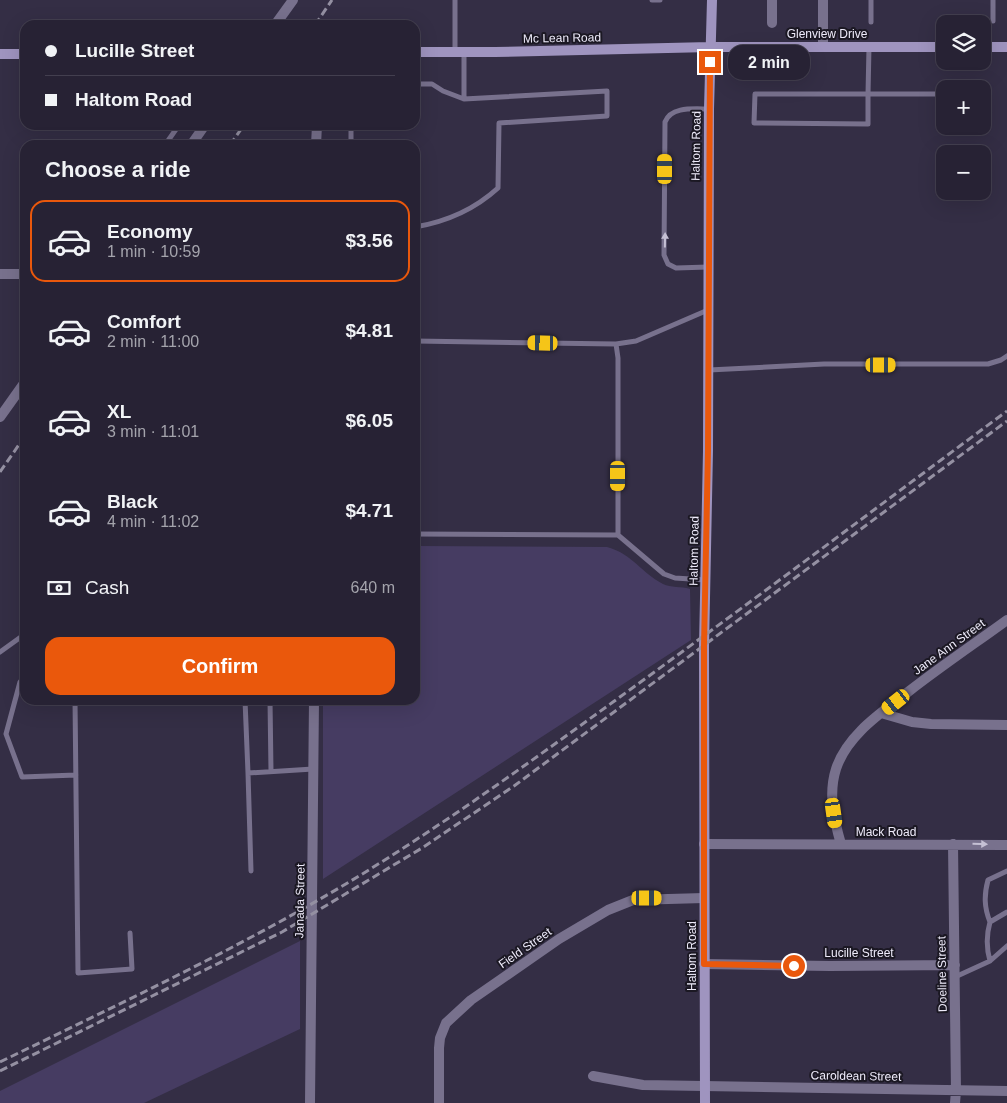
<!DOCTYPE html>
<html lang="en">
<head>
<meta charset="utf-8">
<style>
	:root { --surface:#272234; --page:#2f2a3c; --text:#f1f3f6; --muted:#a4a4ac; --line:#433f4f; --accent:#ea580c }
	body { margin:0; font-family:Helvetica,sans-serif; background:var(--page); color:var(--text); height:100vh; display:flex; flex-direction:column; font-size:19px; white-space:nowrap }
	* { box-sizing:border-box; margin:0 }
	p { font-size:16px; color:var(--muted) }
	.icon { flex:none; width:28px; height:28px; fill:none; stroke:currentColor; stroke-width:2; stroke-linecap:round; stroke-linejoin:round }
	.map { position:relative; flex:1; overflow:hidden }
	.details { position:absolute; left:20px; top:140px; width:400px; height:565px; display:flex; flex-direction:column; background:var(--surface); border-radius:15px; box-shadow:0 5px 20px #0002,0 0 0 1px var(--line) }
	.details>* { flex:none }
	.banner { position:absolute; left:20px; top:20px; width:400px; height:110px; border-radius:15px; box-shadow:0 5px 20px #0002,0 0 0 1px var(--line); display:grid; align-content:center; height:110px; padding:0 25px; background:var(--surface) }
	.fabs { position:absolute; left:936px; top:15px; display:grid; gap:10px }
	.fabs a { display:grid; place-items:center; width:55px; height:55px; border-radius:10px; background:var(--surface); box-shadow:0 5px 20px #0002,0 0 0 1px var(--line); font-size:25px }
	.end { position:absolute; width:22px; height:22px; margin:-11px; border:6px solid #ea580c; background:#fff; box-shadow:0 0 0 2px #fff }
	.from { border-radius:50% }
	.bubble { position:absolute; height:35px; border-radius:15px; background:var(--surface); box-shadow:0 5px 20px #0002,0 0 0 1px var(--line); font-size:16px; font-weight:600; line-height:35px; text-align:center }
	.car { position:absolute; width:15px; height:30px; margin:-15px -8px; border-radius:6px; box-shadow:0 0 4px 1px #0007; background:linear-gradient(#f5c518 24%,#345 0 40%,#f5c518 0 76%,#345 0 86%,#f5c518 0) }
	.banner b { display:flex; align-items:center; gap:18px; height:48px; font-size:19px }
	.banner b+b { border-top:1px solid var(--line) }
	.banner i { width:12px; height:12px; background:var(--text) }
	ul { padding:0; list-style:none }
	li { display:flex; align-items:center; gap:15px; height:82px; margin:0 10px 8px; padding:0 15px; border:2px solid transparent; border-radius:15px }
	li div { flex:1 }
	li b { display:block; font-size:19px }
	li em { font-style:normal; font-weight:600 }
	li.current { border-color:var(--accent) }
	li>.icon { width:45px; height:45px; stroke-width:1.5 }
	h2 { padding:0 25px; font-size:22px; line-height:60px }
	.pay { display:flex; align-items:center; gap:12px; height:55px; padding:0 25px; font-size:19px }
	.pay p { margin-inline-start:auto }
	.primary-button { display:flex; gap:10px; margin-top:auto; padding:10px 25px }
	.primary-button a { flex:1; height:58px; border-radius:15px; background:var(--accent); color:#fff; font-size:20px; font-weight:600; line-height:58px; text-align:center }
	.map>svg:first-child { display:block }
	.green { fill:#463c62 }
	.lines { fill:none; stroke-linecap:round; stroke-linejoin:round }
	.service { stroke:#78718d; stroke-width:5 }
	.minor { stroke:#78718d; stroke-width:10 }
	.tertiary { stroke:#78718d; stroke-width:10 }
	.secondary { stroke:#9f94bf; stroke-width:10 }
	.rail { stroke:#9490a2; stroke-width:3; stroke-dasharray:8 4; stroke-linecap:butt }
	.oneway { fill:#c5c0d4 }
	.route { stroke:#ea580c; stroke-width:6 }
	.labels { text-anchor:middle; stroke-width:4; stroke-linejoin:round; paint-order:stroke }
	.street-label { font-size:12px; fill:#eeebfa; stroke:#1b1823 }
</style>
</head>
<body>
<div class="map">
<svg width="1007" height="1103" viewBox="0 0 1007 1103">
	<rect width="100%" height="100%" fill="#342e45"/>
	<!-- green -->
	<path class="green" d="M415,546l192,1c26,7 34,26 56,37 8,4 18,2 27,5l1,51 -368,239v-179h92z
		M300,941v88l-156,74h-144v-12z"/>
	<g class="lines">
		<!-- service -->
		<path class="service" d="M652,0h8
			M871,0v22
			M993,0v21
			M869,47l-1,47h77
			M455,52v-52
			M464,52v47
			M415,84h17l11,7 21,8 143,-8v25l-108,7 -1,65c-23,21 -53,34 -83,39
			M755,94h113v30l-114,-1z
			M351,125v20
			M165,145l14,-20
			M708,267l-32,1 -8,-4 -4,-9 1,-133c6,-16 29,-13 44,-13
			M415,341l201,3 20,-3 72,-31
			M616,344l2,14v177
			M709,370l115,-6h164l13,-4 6,-4
			M415,534l203,1 46,39 11,4 31,2
			M0,652l25,-18
			M25,676l-5,6 -14,52 16,43 54,-2
			M75,700l3,273 54,-4 -2,-36
			M245,700l3,73
			M270,700l1,71
			M251,871l-3,-98 65,-4
			M990,922c-6,-15 -6,-27 -2,-42l19,-9
			M990,961l17,-15
			M955,977l35,-16c-4,-14 -4,-25 0,-39l17,-10"/>
		<!-- minor -->
		<path class="minor" d="M772,0v23
			M823,0v47
			M275,25l18,-25
			M191,145l14,-20
			M0,274h25
			M0,417l25,-35
			M881,713l31,9 19,2 76,1
			M704,844l303,1
			M841,844c-7,-24 -13,-50 -5,-75 11,-34 45,-56 72,-77 32,-25 66,-48 99,-72
			M953,844l3,247 -1,12
			M704,964l126,2 125,-1
			M593,1076l50,9 364,6
			M439,1103v-55l1,-10 6,-15 25,-23 88,-61 49,-29 25,-10 71,-2"/>
		<!-- tertiary -->
		<path class="tertiary" d="M316,145l1,-20
			M310,1103l4,-403"/>
		<!-- secondary -->
		<path class="secondary" d="M982,47h25
			M415,52h80l215,-5h235
			M0,54h25
			M705,1103l-1,-456 4,-196 1,-342 3,-109"/>
		<!-- rail -->
		<path class="rail" d="M315,25l17,-25
			M230,145l14,-20
			M0,472l25,-36
			M0,1062c121,-59 244,-116 359,-186 88,-54 171,-114 254,-174 133,-96 263,-194 394,-291
			M0,1071l282,-139 140,-84 92,-62 493,-365"/>
	</g>
	<!-- one-way arrows -->
	<defs><path id="oneway-solid" d="M-6-.8H1V-3.2L6.5 0L1 3.2V.8H-6Z" transform="scale(1.25)"/></defs>
	<g class="oneway">
		<use href="#oneway-solid" transform="translate(665 240) rotate(-89)"/>
		<use href="#oneway-solid" transform="translate(980 844) rotate(1)"/>
	</g>
	<g class="lines">
		<!-- route -->
		<path class="route" d="M710,62l-2,388 -4,196v318l90,2"/>
	</g>
	<g class="labels">
		<!-- street labels -->
		<g class="street-label">
			<text x="827" y="38">Glenview Drive</text>
			<text transform="translate(562 38) rotate(-1)" y="4">Mc Lean Road</text>
			<text transform="translate(696 146) rotate(-89)" y="4">Haltom Road</text>
			<text transform="translate(694 551) rotate(-89)" y="4">Haltom Road</text>
			<text transform="translate(949 647) rotate(-36)" y="4">Jane Ann Street</text>
			<text x="886" y="836">Mack Road</text>
			<text transform="translate(300 901) rotate(-89)" y="4">Janada Street</text>
			<text transform="translate(525 948) rotate(-35)" y="4">Field Street</text>
			<text x="859" y="957">Lucille Street</text>
			<text transform="translate(692 956) rotate(-90)" y="4">Haltom Road</text>
			<text transform="translate(942 974) rotate(-91)" y="4">Doeline Street</text>
			<text transform="translate(856 1076) rotate(1)" y="4">Caroldean Street</text>
		</g>
	</g>
</svg>
<div class="fabs">
<a><svg class="icon" aria-label="layers" viewBox="0 0 24 24"><path d="M12 4l9 5-9 5-9-5zM3 14l9 5 9-5"/></svg></a>
<a>+</a>
<a>−</a>
</div>
<i class="end from" style="left:794px;top:966px"></i>
<i class="end" style="left:710px;top:62px"></i>
<div class="bubble" style="left:728px;top:45px;width:82px">2 min</div>
<i class="car" style="left:665px;top:169px;rotate:0deg"></i>
<i class="car" style="left:543px;top:343px;rotate:271deg"></i>
<i class="car" style="left:881px;top:365px;rotate:90deg"></i>
<i class="car" style="left:618px;top:476px;rotate:180deg"></i>
<i class="car" style="left:896px;top:702px;rotate:232deg"></i>
<i class="car" style="left:834px;top:813px;rotate:172deg"></i>
<i class="car" style="left:647px;top:898px;rotate:90deg"></i>
<div class="banner">
<b><i class="from"></i>Lucille Street</b>
<b><i></i>Haltom Road</b>
</div>
<section class="details">
<h2>Choose a ride</h2>
<ul>
<li class="current"><svg class="icon" aria-label="car" viewBox="0 0 24 24"><path d="M5 17H2v-5l4-1 3-4h7l3 4 3 1v5h-3M9 17h6M6 11h13"/><circle cx="7" cy="17" r="2"/><circle cx="17" cy="17" r="2"/></svg><div><b>Economy</b><p>1 min · 10:59</p></div><em>$3.56</em></li>
<li><svg class="icon" aria-label="car" viewBox="0 0 24 24"><path d="M5 17H2v-5l4-1 3-4h7l3 4 3 1v5h-3M9 17h6M6 11h13"/><circle cx="7" cy="17" r="2"/><circle cx="17" cy="17" r="2"/></svg><div><b>Comfort</b><p>2 min · 11:00</p></div><em>$4.81</em></li>
<li><svg class="icon" aria-label="car" viewBox="0 0 24 24"><path d="M5 17H2v-5l4-1 3-4h7l3 4 3 1v5h-3M9 17h6M6 11h13"/><circle cx="7" cy="17" r="2"/><circle cx="17" cy="17" r="2"/></svg><div><b>XL</b><p>3 min · 11:01</p></div><em>$6.05</em></li>
<li><svg class="icon" aria-label="car" viewBox="0 0 24 24"><path d="M5 17H2v-5l4-1 3-4h7l3 4 3 1v5h-3M9 17h6M6 11h13"/><circle cx="7" cy="17" r="2"/><circle cx="17" cy="17" r="2"/></svg><div><b>Black</b><p>4 min · 11:02</p></div><em>$4.71</em></li>
</ul>
<div class="pay"><svg class="icon" aria-label="cash" viewBox="0 0 24 24"><path d="M3 7h18v10H3z"/><circle cx="12" cy="12" r="2"/></svg>Cash<p>640 m</p></div>
<div class="primary-button"><a>Confirm</a></div>
</section>
</div>
</body>
</html>
